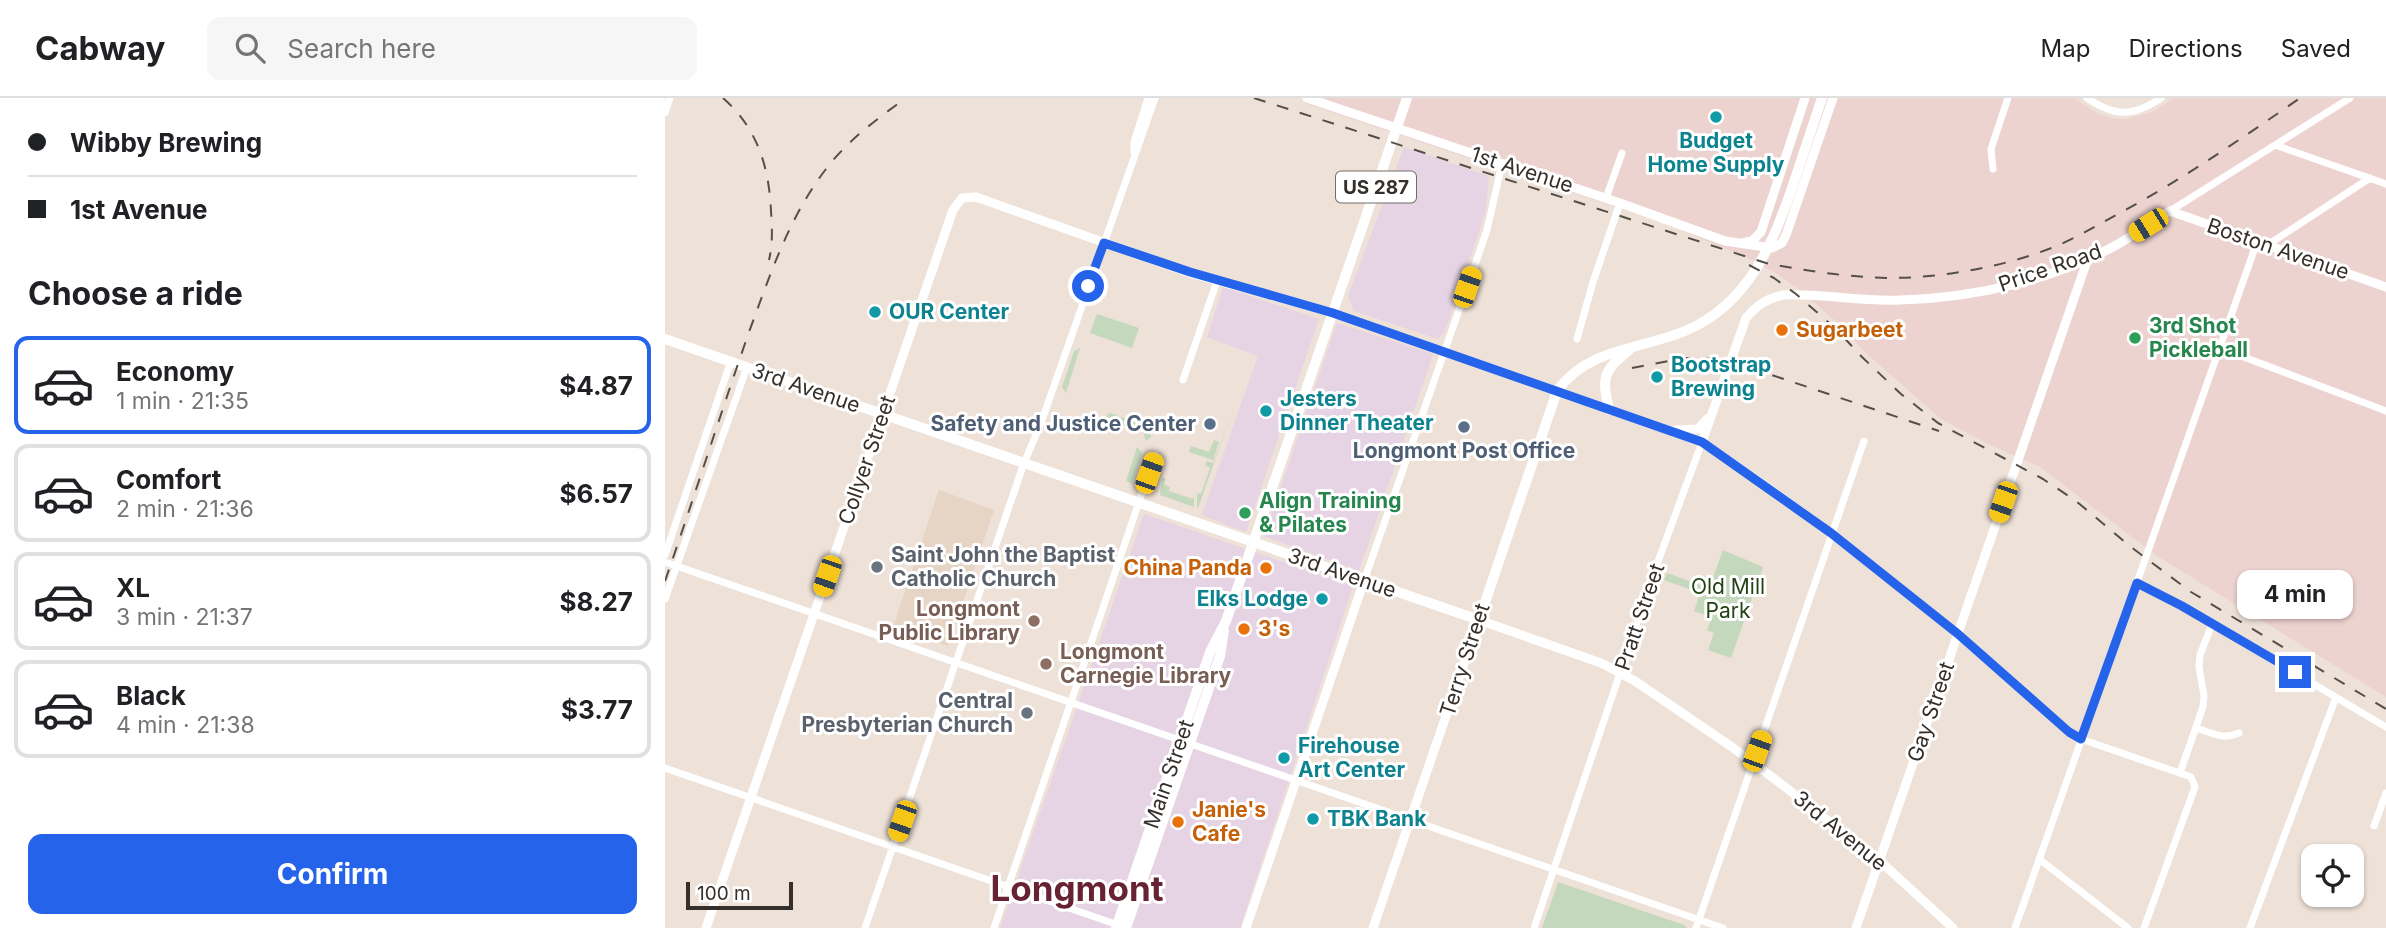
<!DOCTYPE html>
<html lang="en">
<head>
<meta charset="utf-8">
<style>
	:root { --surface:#fff; --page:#f6f6f6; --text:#202124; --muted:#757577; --line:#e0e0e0; --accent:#2563eb }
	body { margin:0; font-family:Inter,sans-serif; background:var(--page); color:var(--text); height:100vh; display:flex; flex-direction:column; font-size:26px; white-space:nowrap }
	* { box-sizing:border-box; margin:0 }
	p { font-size:23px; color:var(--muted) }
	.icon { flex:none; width:38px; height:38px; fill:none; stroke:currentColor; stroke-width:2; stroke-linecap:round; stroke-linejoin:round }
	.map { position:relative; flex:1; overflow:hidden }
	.drawer { display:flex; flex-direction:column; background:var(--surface); width:665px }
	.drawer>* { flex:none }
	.banner { display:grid; align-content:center; height:154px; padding:0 28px; background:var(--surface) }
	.buttons { position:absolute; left:1636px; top:746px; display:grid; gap:14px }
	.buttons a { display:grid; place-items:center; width:63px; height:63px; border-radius:14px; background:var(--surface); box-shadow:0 2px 5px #0004; font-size:35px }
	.scale { position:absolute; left:21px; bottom:18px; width:107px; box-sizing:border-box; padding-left:7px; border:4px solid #342f2b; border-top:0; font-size:19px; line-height:24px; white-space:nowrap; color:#342f2b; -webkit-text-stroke:5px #fff; paint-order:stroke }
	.end { position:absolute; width:32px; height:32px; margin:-16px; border:9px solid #2563eb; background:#fff; box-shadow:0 0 0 4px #fff }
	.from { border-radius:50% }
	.bubble { position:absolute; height:49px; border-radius:14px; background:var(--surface); box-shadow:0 2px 5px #0004; font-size:23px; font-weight:700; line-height:49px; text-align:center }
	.car { position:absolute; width:21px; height:42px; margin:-21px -10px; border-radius:9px; box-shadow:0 0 5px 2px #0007; background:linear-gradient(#f5c518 24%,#345 0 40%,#f5c518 0 76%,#345 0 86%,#f5c518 0) }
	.banner b { display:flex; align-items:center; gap:24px; height:66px; font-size:26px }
	.banner b+b { border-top:2px solid var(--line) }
	.banner i { width:18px; height:18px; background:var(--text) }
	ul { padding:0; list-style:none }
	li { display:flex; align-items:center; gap:21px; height:98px; margin:0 14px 10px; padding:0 14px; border:4px solid var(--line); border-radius:14px }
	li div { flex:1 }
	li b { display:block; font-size:26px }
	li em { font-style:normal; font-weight:700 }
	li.on { border-color:var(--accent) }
	li>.icon { width:63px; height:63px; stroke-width:1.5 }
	h2 { padding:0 28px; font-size:32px; line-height:84px }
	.cta { display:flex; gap:14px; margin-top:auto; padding:14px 28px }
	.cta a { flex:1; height:80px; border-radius:14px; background:var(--accent); color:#fff; font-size:28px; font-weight:700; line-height:80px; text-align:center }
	header { display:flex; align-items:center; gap:42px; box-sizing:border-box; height:98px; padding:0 35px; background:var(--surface); border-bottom:2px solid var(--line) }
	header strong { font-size:33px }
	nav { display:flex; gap:38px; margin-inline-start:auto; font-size:24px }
	.search { width:490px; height:63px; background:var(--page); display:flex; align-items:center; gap:18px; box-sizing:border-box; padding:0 24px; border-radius:14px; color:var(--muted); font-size:26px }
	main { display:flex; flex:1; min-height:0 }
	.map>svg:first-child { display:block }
	.commercial { fill:#e6d3e3 }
	.industrial { fill:#edd3d0 }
	.built { fill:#e6d4c5 }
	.green { fill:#c3d8bc }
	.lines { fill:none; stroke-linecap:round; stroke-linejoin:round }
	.minor { stroke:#fff; stroke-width:7 }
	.tertiary { stroke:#fff; stroke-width:9 }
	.secondary { stroke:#fff; stroke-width:10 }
	.trunk { stroke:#fff; stroke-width:10 }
	.rail { stroke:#554f49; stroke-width:2; stroke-dasharray:12 12; stroke-linecap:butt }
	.route { stroke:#2563eb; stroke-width:9 }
	.culture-dot { fill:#0f9aa8; stroke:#fff; stroke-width:2.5 }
	.food-dot { fill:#e8710a; stroke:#fff; stroke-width:2.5 }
	.leisure-dot { fill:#2e9e5b; stroke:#fff; stroke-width:2.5 }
	.service-dot { fill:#5c6f8a; stroke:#fff; stroke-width:2.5 }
	.worship-dot { fill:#6b7280; stroke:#fff; stroke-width:2.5 }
	.education-dot { fill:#8d6e63; stroke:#fff; stroke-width:2.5 }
	.labels { text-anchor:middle; stroke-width:6; stroke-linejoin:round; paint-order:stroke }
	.shield { fill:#fff; stroke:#716d6b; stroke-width:2 }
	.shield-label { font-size:19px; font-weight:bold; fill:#342f2b }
	.culture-label { font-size:21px; font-weight:bold; fill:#0d838f; stroke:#fff; text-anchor:start }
	.street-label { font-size:21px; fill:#342f2b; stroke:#fff }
	.leisure-label { font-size:21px; font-weight:bold; fill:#27864d; stroke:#fff; text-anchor:start }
	.food-label { font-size:21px; font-weight:bold; fill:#c56008; stroke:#fff; text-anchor:start }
	.service-label { font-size:21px; font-weight:bold; fill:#4e5e75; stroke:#fff; text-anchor:end }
	.worship-label { font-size:21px; font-weight:bold; fill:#5b616d; stroke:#fff; text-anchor:start }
	.park-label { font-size:21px; fill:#234315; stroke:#fff }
	.education-label { font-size:21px; font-weight:bold; fill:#785e54; stroke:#fff; text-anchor:end }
	.town-label { font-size:35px; font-weight:bold; fill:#672233; stroke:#fff }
</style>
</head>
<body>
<header>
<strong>Cabway</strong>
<div class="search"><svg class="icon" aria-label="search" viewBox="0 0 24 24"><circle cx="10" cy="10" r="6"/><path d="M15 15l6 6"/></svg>Search here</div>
<nav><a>Map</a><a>Directions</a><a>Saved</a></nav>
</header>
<main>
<section class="drawer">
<div class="banner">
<b><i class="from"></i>Wibby Brewing</b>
<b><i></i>1st Avenue</b>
</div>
<h2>Choose a ride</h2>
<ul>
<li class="on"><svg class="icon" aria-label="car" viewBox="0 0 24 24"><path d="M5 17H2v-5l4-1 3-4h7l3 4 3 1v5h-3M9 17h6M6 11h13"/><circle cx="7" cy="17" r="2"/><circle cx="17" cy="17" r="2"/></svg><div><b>Economy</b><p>1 min · 21:35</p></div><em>$4.87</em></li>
<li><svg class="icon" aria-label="car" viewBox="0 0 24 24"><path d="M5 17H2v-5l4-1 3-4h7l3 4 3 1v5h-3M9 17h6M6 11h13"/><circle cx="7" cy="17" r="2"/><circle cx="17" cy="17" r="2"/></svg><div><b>Comfort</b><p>2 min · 21:36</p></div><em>$6.57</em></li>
<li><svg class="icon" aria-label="car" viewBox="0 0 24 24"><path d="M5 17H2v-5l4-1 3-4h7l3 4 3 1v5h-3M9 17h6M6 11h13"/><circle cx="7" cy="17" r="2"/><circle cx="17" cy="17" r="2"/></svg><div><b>XL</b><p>3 min · 21:37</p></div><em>$8.27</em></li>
<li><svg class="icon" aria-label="car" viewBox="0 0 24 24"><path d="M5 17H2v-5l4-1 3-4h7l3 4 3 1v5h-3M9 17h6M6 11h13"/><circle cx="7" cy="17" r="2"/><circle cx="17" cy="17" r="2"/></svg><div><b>Black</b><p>4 min · 21:38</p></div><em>$3.77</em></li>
</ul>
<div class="cta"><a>Confirm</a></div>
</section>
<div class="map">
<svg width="1721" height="830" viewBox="0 0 1721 830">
	<rect width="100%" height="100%" fill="#eee1d7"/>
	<!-- commercial -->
	<path class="commercial" d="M739,49l85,29 -4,38 -40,117 -7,8 -84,-28 -6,-15z
		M558,189l96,32 -73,213 -44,-17 56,-159 -51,-19z
		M672,225l96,31 -74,217 -95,-35z
		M479,416l209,72 -113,342h-240z"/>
	<!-- industrial -->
	<path class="industrial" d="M640,0h769l23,15 14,5 15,1 26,-7 22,-14h212v599l-229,-141 -117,-89 -52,-23 -47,-25 -75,-66 -26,-28 -40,-35 -24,-17 -28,-15 -79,-33 -365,-122z"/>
	<!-- built -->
	<path class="built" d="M274,392l55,20 -46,136 -55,-19z"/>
	<!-- green -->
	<path class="green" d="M432,216l42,14 -7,20 -42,-15z
		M415,250l-14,45 -4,-6 12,-36z
		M445,315l38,14 3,10 -5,4 -3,-10 -33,-11 -1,5 -2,-1v-9z
		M565,319l-32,91 -1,-1v-14l3,1 2,-3 8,-23 -5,-3 2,-4 6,2z
		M549,342l5,2 -6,18 -24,-8 2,-6 18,6z
		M472,349l5,6 -10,31 -6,-3z
		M497,379l4,2 -2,5 6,3 -1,4 24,8 1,-4v12l-34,-12z
		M1058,452l40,17 -32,91 -23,-8 6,-17 -7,-3 5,-13 -18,-6 6,-18 -36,-13 3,-7 42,15z
		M893,784l126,43 3,3h-145z"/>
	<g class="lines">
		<!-- minor -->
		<path class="minor" d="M1422,0c28,19 46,19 74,0
			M0,15l5,-15
			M1610,47l111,39
			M469,54v-10l14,-44
			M1328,71l-2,-20 17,-51
			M941,100l16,-45
			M1505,113l180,-113
			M1601,148l104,-68
			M912,241l16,-57 27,-79
			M1555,250l166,63
			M518,282l34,-99
			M0,457l66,-194
			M0,464l1058,366
			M699,483l123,-351 15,-66
			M1472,485l45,23 204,121
			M0,501l82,-232
			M1531,630c16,5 27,12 43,5
			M0,670l456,158
			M1515,675l23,-66 1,-11 -5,-29 1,-12 12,-31
			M1709,728l12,-33
			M1374,761l89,69
			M200,830l159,-465 17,-40 114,-325
			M329,830l161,-473
			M869,830l118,-350 50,-136c131,85 251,186 367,290l12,7 110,38 4,10 -51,141
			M1031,830l168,-487
			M1350,830l242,-686
			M1585,830l86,-231"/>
		<!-- tertiary -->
		<path class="tertiary" d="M642,0l313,105 105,38 47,7 10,-5 4,-8 47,-137
			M1077,145l10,-2 9,-9 44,-134
			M1010,332l23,-1 10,-11
			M41,830l247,-718 9,-12 14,-1 214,76 143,40 369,129 44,-124c11,-13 20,-19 37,-23 39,-2 78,7 117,5 74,-2 155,-20 220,-57 17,-10 33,-21 50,-32l216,76
			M581,830l118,-347
			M708,830l106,-308 122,43 34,18 97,66 53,40 95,74 73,67
			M1191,830l232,-670"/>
		<!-- secondary -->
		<path class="secondary" d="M0,241l814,281 78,-229c31,-43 82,-41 128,-60 65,-27 89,-90 110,-152 9,-27 18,-54 27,-81
			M944,312c-7,-33 -7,-38 20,-60"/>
		<!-- trunk -->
		<path class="trunk" d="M451,830l94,-276 16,-31 181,-523
			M461,830l94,-272 4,-25"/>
		<!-- rail -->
		<path class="rail" d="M58,0c34,30 46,68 48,113 1,17 2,32 -2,49
			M589,0l512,165c40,8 81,14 122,15 55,0 115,-11 166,-31 22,-9 42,-21 62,-32 64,-34 125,-76 184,-117
			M1084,167l25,13 22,16 40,35 26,28 39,37 37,29 105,56 33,22 55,46 60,45 195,117
			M967,270l53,-10 39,1 215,72
			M0,483c29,-83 55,-166 84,-249 21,-57 40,-115 77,-163 22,-29 51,-50 80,-71"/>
	</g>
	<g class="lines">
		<!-- route -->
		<path class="route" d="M423,188l16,-43 86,29 143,41 369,129 129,91 127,101 111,98 12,7 56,-156 45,23 113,66"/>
	</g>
	<!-- markers -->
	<g class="culture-dot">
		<circle cx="1051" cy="19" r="7"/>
		<circle cx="210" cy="214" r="7"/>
		<circle cx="992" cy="279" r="7"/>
		<circle cx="601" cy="313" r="7"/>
		<circle cx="657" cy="501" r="7"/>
		<circle cx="619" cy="660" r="7"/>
		<circle cx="648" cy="721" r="7"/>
	</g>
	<g class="food-dot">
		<circle cx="1117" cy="232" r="7"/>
		<circle cx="601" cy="470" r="7"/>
		<circle cx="579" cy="531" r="7"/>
		<circle cx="513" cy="724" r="7"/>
	</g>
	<g class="leisure-dot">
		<circle cx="1470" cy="240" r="7"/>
		<circle cx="580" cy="415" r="7"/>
	</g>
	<g class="service-dot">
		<circle cx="545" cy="326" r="7"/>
		<circle cx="799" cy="329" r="7"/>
	</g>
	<g class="worship-dot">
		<circle cx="212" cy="469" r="7"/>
		<circle cx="362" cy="615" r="7"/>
	</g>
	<g class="education-dot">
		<circle cx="369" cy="523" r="7"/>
		<circle cx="381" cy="566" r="7"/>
	</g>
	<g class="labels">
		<!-- shield labels -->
		<rect class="shield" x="671" y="73.5" width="80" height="31" rx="5"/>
		<g class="shield-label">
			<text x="711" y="96">US 287</text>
		</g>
		<!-- culture labels -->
		<g class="culture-label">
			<text x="1051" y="50" text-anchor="middle">Budget<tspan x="1051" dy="24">Home Supply</tspan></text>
			<text x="224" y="221">OUR Center</text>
			<text x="1006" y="274">Bootstrap<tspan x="1006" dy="24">Brewing</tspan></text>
			<text x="615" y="308">Jesters<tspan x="615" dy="24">Dinner Theater</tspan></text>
			<text x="643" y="508" text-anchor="end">Elks Lodge</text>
			<text x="633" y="655">Firehouse<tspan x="633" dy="24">Art Center</tspan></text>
			<text x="662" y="728">TBK Bank</text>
		</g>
		<!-- street labels -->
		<g class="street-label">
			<text transform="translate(857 72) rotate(18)" y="7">1st Avenue</text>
			<text transform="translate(1613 151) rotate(19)" y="7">Boston Avenue</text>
			<text transform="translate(1385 170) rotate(-19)" y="7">Price Road</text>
			<text transform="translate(141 290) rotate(19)" y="7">3rd Avenue</text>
			<text transform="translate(202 362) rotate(-71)" y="7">Collyer Street</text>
			<text transform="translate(677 475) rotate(19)" y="7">3rd Avenue</text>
			<text transform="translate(975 519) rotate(-71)" y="7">Pratt Street</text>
			<text transform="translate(800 562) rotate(-72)" y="7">Terry Street</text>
			<text transform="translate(1266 614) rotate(-71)" y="7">Gay Street</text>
			<text transform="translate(504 676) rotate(-71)" y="7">Main Street</text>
			<text transform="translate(1175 733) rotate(39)" y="7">3rd Avenue</text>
		</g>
		<!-- leisure labels -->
		<g class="leisure-label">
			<text x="1484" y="235">3rd Shot<tspan x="1484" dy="24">Pickleball</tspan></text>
			<text x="594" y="410">Align Training<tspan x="594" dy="24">&amp; Pilates</tspan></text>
		</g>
		<!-- food labels -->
		<g class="food-label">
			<text x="1131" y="239">Sugarbeet</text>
			<text x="587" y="477" text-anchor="end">China Panda</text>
			<text x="593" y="538">3's</text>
			<text x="527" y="719">Janie's<tspan x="527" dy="24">Cafe</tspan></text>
		</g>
		<!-- service labels -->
		<g class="service-label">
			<text x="531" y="333">Safety and Justice Center</text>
			<text x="799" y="360" text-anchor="middle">Longmont Post Office</text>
		</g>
		<!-- worship labels -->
		<g class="worship-label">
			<text x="226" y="464">Saint John the Baptist<tspan x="226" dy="24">Catholic Church</tspan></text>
			<text x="348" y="610" text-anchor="end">Central<tspan x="348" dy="24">Presbyterian Church</tspan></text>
		</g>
		<!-- park labels -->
		<g class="park-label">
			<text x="1063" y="496">Old Mill<tspan x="1063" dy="24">Park</tspan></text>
		</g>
		<!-- education labels -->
		<g class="education-label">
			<text x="355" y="518">Longmont<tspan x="355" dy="24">Public Library</tspan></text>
			<text x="395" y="561" text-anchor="start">Longmont<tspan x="395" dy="24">Carnegie Library</tspan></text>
		</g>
		<!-- town labels -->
		<g class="town-label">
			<text x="412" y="803">Longmont</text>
		</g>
	</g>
</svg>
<div class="buttons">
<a><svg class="icon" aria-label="locate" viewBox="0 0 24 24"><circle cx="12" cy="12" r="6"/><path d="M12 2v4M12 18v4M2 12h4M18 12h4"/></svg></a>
</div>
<div class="scale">100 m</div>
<i class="end from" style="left:423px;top:188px"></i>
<i class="end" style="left:1630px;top:574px"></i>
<div class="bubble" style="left:1572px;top:472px;width:116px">4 min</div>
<i class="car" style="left:1483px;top:127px;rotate:238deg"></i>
<i class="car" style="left:802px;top:189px;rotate:19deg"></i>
<i class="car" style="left:484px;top:375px;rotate:19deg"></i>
<i class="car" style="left:1338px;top:404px;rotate:199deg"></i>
<i class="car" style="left:162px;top:478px;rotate:199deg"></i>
<i class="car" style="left:1092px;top:653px;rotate:20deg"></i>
<i class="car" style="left:237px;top:723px;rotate:199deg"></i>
</div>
</main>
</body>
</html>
